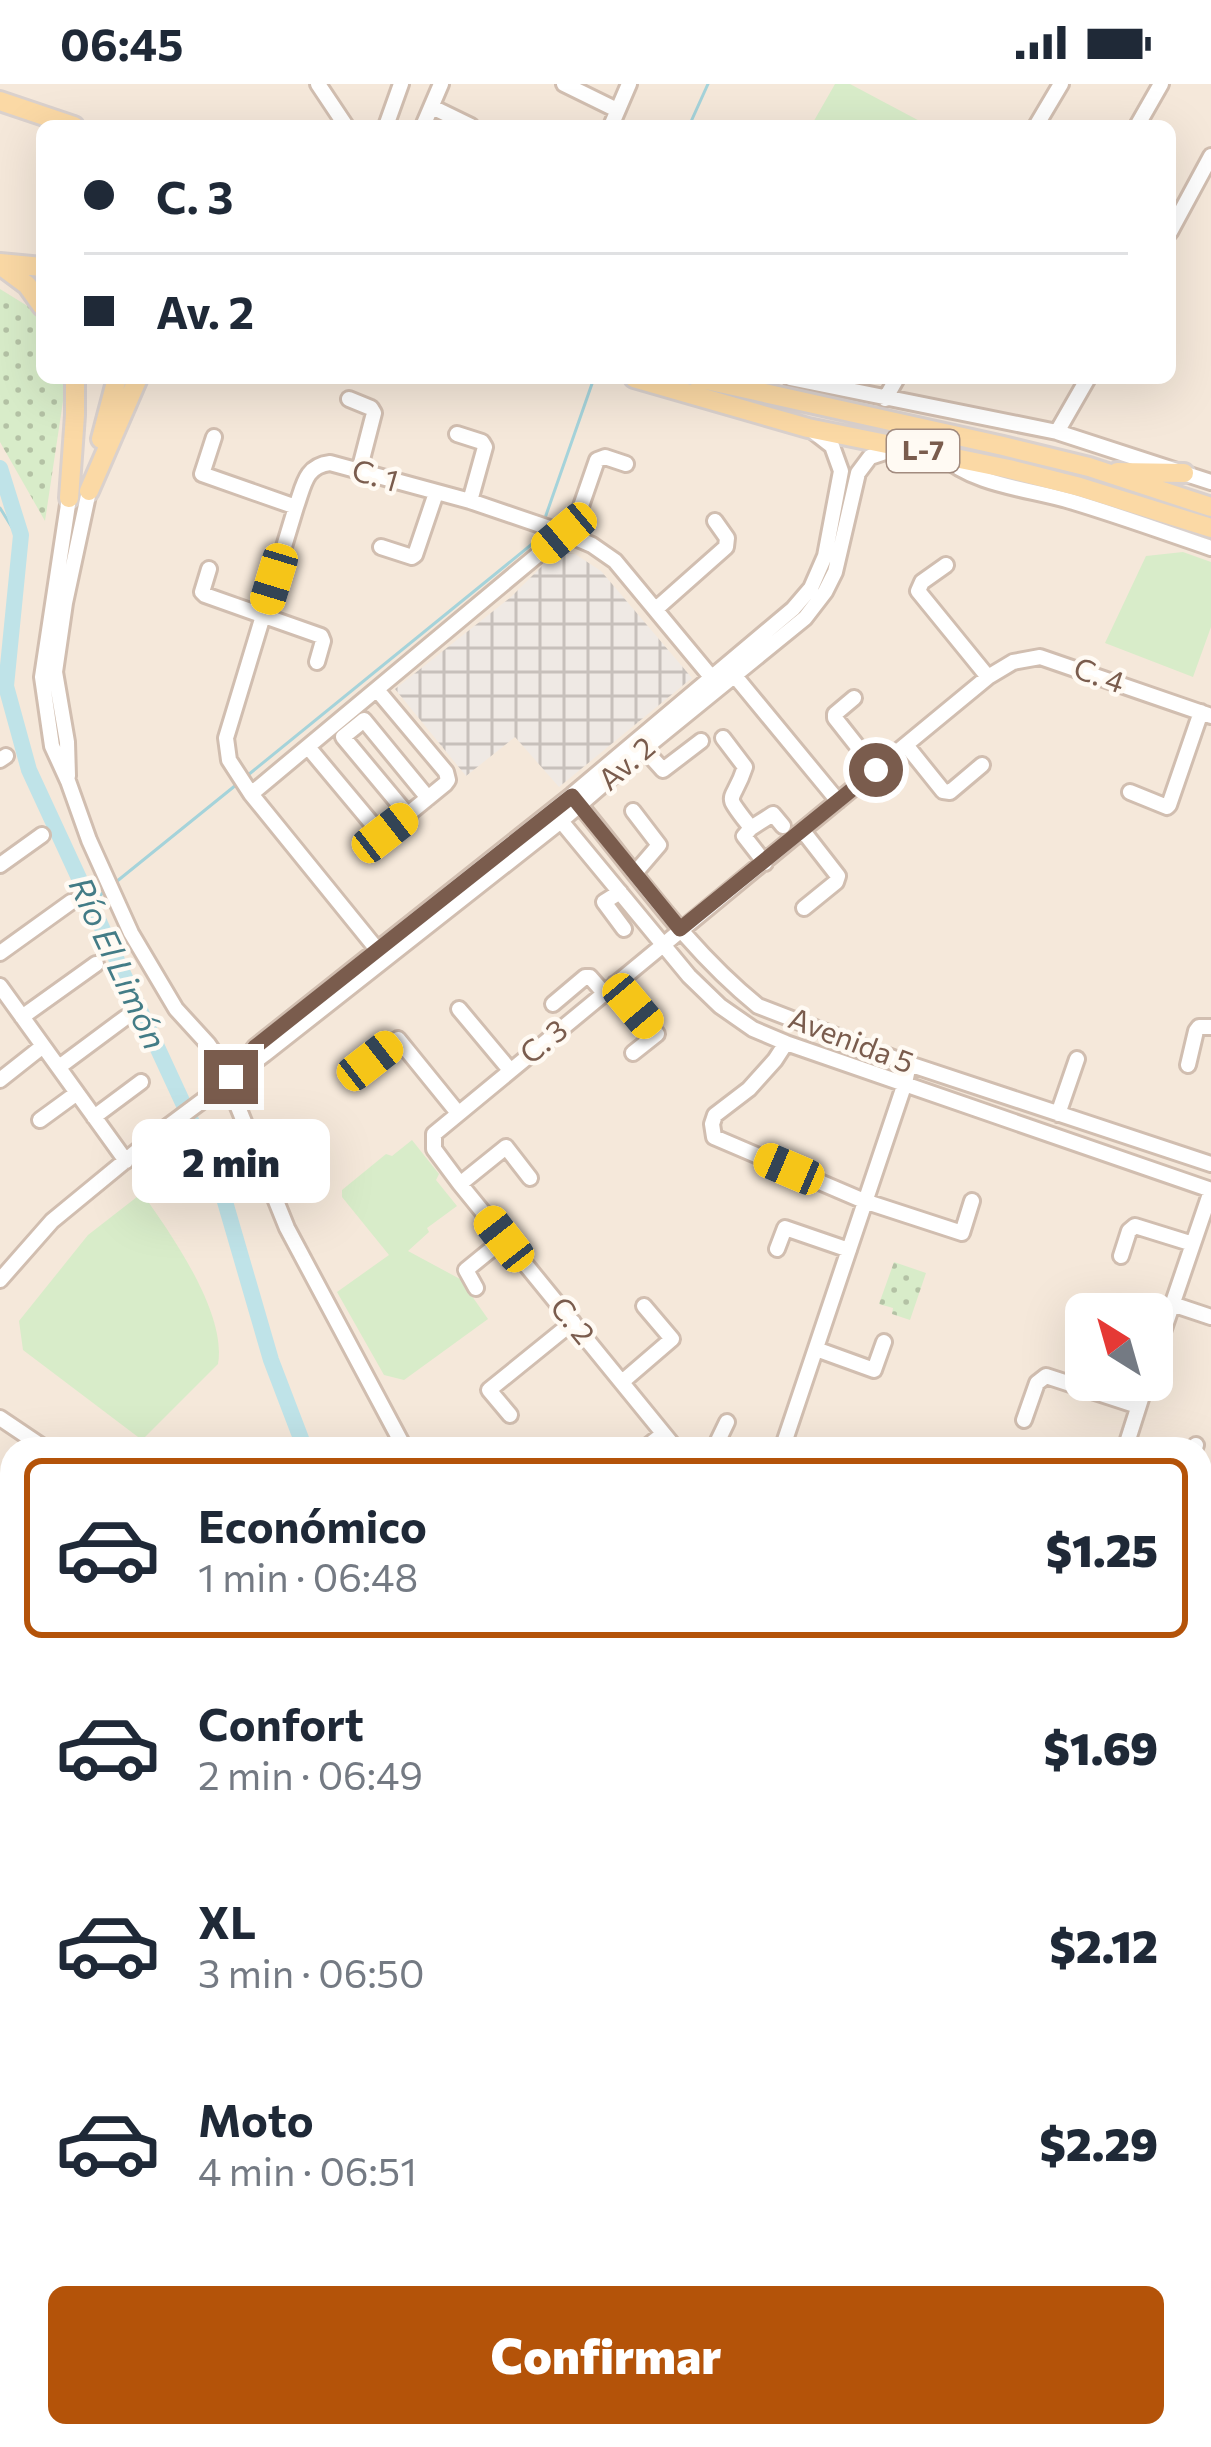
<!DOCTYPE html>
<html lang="es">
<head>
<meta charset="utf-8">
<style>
	:root { --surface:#fff; --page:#f2f2f3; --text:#1f2937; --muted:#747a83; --line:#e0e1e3; --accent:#b45309 }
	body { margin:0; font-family:Commissioner,sans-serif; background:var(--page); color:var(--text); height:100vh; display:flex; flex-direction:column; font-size:45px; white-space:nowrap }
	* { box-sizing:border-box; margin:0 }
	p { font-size:39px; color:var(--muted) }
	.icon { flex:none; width:66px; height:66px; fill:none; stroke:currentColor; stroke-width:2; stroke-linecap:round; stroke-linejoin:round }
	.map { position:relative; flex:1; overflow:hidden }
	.panel { position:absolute; left:0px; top:1353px; width:1212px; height:1011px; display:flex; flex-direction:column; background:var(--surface); border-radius:36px 36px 0 0; box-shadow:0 12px 48px #0002 }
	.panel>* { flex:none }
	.hud { position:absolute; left:36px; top:36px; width:1140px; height:264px; border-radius:18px; box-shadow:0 12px 48px #0002; display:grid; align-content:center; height:264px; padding:0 48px; background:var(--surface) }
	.needle { width:78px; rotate:323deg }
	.controls { position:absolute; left:1065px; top:1209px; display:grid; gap:24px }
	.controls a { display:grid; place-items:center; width:108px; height:108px; border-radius:18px; background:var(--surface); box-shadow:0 12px 48px #0002; font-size:60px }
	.end { position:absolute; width:54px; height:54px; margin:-27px; border:15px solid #7a5c4d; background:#fff; box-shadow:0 0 0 6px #fff }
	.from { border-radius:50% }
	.bubble { position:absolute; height:84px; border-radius:18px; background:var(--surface); box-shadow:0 12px 48px #0002; font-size:39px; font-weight:800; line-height:84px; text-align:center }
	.car { position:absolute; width:36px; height:72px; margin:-36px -18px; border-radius:15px; box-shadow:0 0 9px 3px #0007; background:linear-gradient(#f5c518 24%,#345 0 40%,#f5c518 0 76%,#345 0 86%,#f5c518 0) }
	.hud b { display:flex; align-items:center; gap:42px; height:114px; font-size:45px }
	.hud b+b { border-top:3px solid var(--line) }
	.hud i { width:30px; height:30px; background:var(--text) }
	ul { padding:21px 0 0; list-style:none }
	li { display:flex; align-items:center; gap:36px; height:180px; margin:0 24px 18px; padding:0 24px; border:6px solid transparent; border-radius:18px }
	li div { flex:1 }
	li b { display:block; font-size:45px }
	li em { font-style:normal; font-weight:800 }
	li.on { border-color:var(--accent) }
	li>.icon { width:108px; height:108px; stroke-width:1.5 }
	.action { display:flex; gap:24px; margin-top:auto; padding:24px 48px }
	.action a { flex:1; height:138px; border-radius:18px; background:var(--accent); color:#fff; font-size:48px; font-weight:800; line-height:138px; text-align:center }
	.status { display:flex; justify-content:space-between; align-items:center; height:84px; padding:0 60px; background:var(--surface); direction:ltr }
	.status svg { height:33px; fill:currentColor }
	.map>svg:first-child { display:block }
	.residential { fill:#f5e8da; fill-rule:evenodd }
	.industrial { fill:url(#industrial-grid) }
	.park { fill:url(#park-dots) }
	.garden { fill:#d8ecc9 }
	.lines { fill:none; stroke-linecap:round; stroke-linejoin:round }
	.stream { stroke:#a5d3da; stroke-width:3 }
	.river { stroke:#bfe3e8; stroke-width:16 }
	.minor-casing { stroke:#d1beb0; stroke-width:20 }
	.major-casing { stroke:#dad1cd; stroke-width:24 }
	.minor { stroke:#fff; stroke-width:14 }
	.major { stroke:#fbd9a5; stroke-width:18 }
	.route { stroke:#7a5c4d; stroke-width:15 }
	.labels { text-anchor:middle; stroke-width:9; stroke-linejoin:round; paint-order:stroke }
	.shield { fill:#fffaf3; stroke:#a28b7f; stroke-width:3 }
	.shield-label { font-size:27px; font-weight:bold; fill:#7a5c4d }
	.street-label { font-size:30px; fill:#7a5c4d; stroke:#fffaf3 }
	.water-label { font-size:33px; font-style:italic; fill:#437c86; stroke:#fffaf3 }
</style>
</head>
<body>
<div class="status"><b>06:45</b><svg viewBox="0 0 49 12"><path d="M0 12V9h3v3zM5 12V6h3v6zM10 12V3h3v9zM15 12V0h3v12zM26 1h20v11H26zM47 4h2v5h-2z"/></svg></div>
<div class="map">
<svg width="1211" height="2363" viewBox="0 0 1211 2363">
	<defs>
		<pattern id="industrial-grid" width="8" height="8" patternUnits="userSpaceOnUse" patternTransform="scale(3)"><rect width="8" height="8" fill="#efe9e4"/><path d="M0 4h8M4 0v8" fill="none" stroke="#c7c0bb"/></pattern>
		<pattern id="park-dots" width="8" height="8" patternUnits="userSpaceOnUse" patternTransform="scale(3)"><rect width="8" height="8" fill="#d8ecc9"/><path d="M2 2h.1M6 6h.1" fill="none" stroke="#b4c2a5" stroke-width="1.8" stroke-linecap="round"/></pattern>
	</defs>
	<rect width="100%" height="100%" fill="#fdf6ec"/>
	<!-- residential -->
	<path class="residential" d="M0,0h1211v2363h-346l4,-11h331v-987h-1188v701l-12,7zM42,42h1128v252h-1128zM1086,1230h66v66h-66z"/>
	<!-- industrial -->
	<path class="industrial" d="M556,468l19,2 26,17 91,107 -133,109 -44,-50 -49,39 -71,-87 116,-92z"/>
	<!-- park -->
	<path class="park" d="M0,205l34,21 8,13v55h21l2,10 -20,133 -45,-79z
		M894,1178l32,11 -16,47 -18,-6 1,-6 -14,-4z"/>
	<!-- garden -->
	<path class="garden" d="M835,0h15l79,42h-118z
		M1183,468l28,10v65l-18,50 -88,-34 41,-87z
		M412,1056l27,34 -3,6 21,26 -30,22 2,4 -21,19 52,28 28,40 -84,61 -20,-5 -47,-83 52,-37 -47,-58v-7l44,-36 6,2z
		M142,1109c29,41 85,120 76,171l-76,76 -119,-90 -4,-29 69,-86z"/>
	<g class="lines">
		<!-- stream -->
		<path class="stream" d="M689,42l19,-42
			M0,424l21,34
			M545,434l49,-140
			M248,691l289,-235 3,-7
			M116,798l120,-97
			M91,819l13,-11
			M1200,1758l11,-33"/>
		<!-- river -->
		<path class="river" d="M0,384l21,67 -15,151 23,84 190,411 52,179 34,89
			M1200,2242l6,6 -6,14
			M1200,2282l11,17"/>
		<defs>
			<path id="minor" d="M318,0l28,42
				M564,0l53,26
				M432,23l39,19
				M386,42l15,-42
				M423,42l18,-42
				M611,42l18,-42
				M1036,42l25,-42
				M1137,42l24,-42
				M1170,148l41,-76
				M790,294l267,54 154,50
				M349,315l22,9 3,5 -15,58
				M885,315l12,-21
				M1057,348l31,-54
				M457,350l25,8 3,5 -15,54
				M214,353l-12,37 94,33
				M940,370c35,32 86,34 130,47 47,14 94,31 141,47
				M69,414l-27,179 10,69 16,35 21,59 42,93 45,76 32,35 23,33 5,25 51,126 118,221
				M571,451l26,-75 8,-3 21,7
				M381,463l31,10 3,-2 21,-62
				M946,481l-24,17 -4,9 70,86
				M209,485l-7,23 3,3 116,41 2,5 -6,21
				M656,525l70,-62 1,-9 -12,-17
				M735,592l103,125
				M854,614l-19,16v4l41,52
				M723,654l22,29c-13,40 -24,22 6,61l-7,8 21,27
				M906,661l37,46 7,1 32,-27
				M308,663l71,85 6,1 60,-49 3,-4 -2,-8 -68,-81
				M644,665l19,21 38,-29
				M0,676l6,-4
				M68,692l-1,-34 -12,-70 10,-69 24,-112
				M1130,708l37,15 2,-2 32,-93
				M251,710l313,-261
				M575,715c59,71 111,149 183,207l151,58 302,100
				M633,727l26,34 -24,28
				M408,731l-65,-78 21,-17 64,78
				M561,737l128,155 31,30 33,23 33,14 425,147
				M751,744l22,-14 10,12
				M803,747l35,45 -2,6 -32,26
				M0,781l42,-30
				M620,808l-16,10 20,27
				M0,869l71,-51
				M384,874l-133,-164 -22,-34 -3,-22 70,-231c8,-22 9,-41 34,-44l140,38 94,32 28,12 23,16 97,117
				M615,900l42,50 -24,19
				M0,902l126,175
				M553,920l32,-27h5l14,16
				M459,925l51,61
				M22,933l74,-53
				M786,959l-11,17 -26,29 -34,26 -3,9 2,13 150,64 98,32 10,-32
				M370,977l28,-22 60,74
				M242,980l13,-17 317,-252 221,-186 18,-21 14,-32 16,-85 -9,-25 -18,-14
				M1188,981l8,-34 3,-4h12
				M59,983l66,-49
				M0,996l43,-34
				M1058,1030l19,-55
				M94,1033l47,-35
				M40,1036l37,-27
				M460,1100l46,-37 24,31
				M777,1165l8,-21 64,22
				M1121,1172l8,-25 6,-5 58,18
				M0,1196l52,-59 107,-88 106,-79 296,-233 83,-72 161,-131 20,-26 10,-20 23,-99 12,-16 27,-9
				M476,1204l-10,-18 38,-31
				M1172,1220l39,13
				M816,1265l58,21 10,-28
				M1152,1280l59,-173
				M622,1298l50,-43 -28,-33
				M510,1331l-21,-25 84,-68
				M0,1334l46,31
				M1024,1336l13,-37 9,-7 92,30
				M644,1365l19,-15
				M676,1365l-216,-265 -26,-35v-15l554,-457 25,-15 27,-5 171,59
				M714,1365l13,-27
				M782,1365l123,-366 4,-19
				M1125,1365l22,-69
				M1194,1365l2,-4
				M0,1485l12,7
				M1200,1591l11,3
				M0,1681l12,-19
				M0,1688l12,7
				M1200,1697l11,-32
				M0,1821l12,-5
				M0,1951l12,-5"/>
			<path id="major" d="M0,17l74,25
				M0,179l42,4
				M0,181l27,20 15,21
				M634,294l174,50 201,41 71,18 131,41
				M697,294l306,68 86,21 122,40
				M101,355l16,-61
				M1117,388l67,1
				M89,407l49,-113
				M69,414l6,-83v-37"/>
		</defs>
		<!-- minor casing -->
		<use href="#minor" class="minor-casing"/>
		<!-- major casing -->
		<use href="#major" class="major-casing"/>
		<!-- minor -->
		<use href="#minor" class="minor"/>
		<!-- major -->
		<use href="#major" class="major"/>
	</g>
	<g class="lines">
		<!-- route -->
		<path class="route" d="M231,993l24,-30 317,-251 108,133 196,-159"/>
	</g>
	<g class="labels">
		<!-- shield labels -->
		<rect class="shield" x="887" y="346" width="72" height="42" rx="9"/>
		<g class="shield-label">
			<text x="923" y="376">L-7</text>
		</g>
		<!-- street labels -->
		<g class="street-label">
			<text transform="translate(375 392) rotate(16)" y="10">C. 1</text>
			<text transform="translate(1099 592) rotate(19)" y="10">C. 4</text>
			<text transform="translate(627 680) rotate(-41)" y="10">Av. 2</text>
			<text transform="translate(851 957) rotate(21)" y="10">Avenida 5</text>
			<text transform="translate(544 958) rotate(-39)" y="10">C. 3</text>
			<text transform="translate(572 1237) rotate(51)" y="10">C. 2</text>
		</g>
		<!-- water labels -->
		<g class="water-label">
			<text transform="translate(118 879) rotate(65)" y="12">Río El Limón</text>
		</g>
	</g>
</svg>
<div class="controls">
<a><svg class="needle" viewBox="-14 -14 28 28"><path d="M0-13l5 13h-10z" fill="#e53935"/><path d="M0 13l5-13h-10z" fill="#747a83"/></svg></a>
</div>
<i class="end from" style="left:876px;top:686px"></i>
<i class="end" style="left:231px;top:993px"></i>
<div class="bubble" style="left:132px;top:1035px;width:198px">2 min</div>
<i class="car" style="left:564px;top:449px;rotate:230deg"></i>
<i class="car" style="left:274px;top:495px;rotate:197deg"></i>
<i class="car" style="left:385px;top:749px;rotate:52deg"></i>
<i class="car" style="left:633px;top:922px;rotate:140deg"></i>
<i class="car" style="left:370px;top:977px;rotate:52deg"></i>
<i class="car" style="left:789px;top:1085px;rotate:293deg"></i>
<i class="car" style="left:504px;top:1155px;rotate:322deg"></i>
<div class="hud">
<b><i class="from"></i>C. 3</b>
<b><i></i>Av. 2</b>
</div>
<section class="panel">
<ul>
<li class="on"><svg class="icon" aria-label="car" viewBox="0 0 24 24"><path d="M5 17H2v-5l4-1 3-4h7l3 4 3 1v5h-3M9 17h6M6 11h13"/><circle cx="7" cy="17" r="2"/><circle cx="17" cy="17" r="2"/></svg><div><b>Económico</b><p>1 min · 06:48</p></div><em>$1.25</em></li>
<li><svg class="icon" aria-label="car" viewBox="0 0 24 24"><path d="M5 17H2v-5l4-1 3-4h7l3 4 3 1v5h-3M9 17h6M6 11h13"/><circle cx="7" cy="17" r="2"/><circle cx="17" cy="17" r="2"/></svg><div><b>Confort</b><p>2 min · 06:49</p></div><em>$1.69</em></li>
<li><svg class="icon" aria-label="car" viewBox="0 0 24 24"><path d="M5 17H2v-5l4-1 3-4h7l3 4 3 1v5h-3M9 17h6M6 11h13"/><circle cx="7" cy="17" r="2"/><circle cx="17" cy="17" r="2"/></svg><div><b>XL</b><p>3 min · 06:50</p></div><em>$2.12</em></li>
<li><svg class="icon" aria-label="car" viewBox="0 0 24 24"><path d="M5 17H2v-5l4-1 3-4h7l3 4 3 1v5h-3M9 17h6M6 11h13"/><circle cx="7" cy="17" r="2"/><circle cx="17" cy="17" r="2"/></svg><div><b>Moto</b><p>4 min · 06:51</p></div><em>$2.29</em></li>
</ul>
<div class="action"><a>Confirmar</a></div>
</section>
</div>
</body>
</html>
